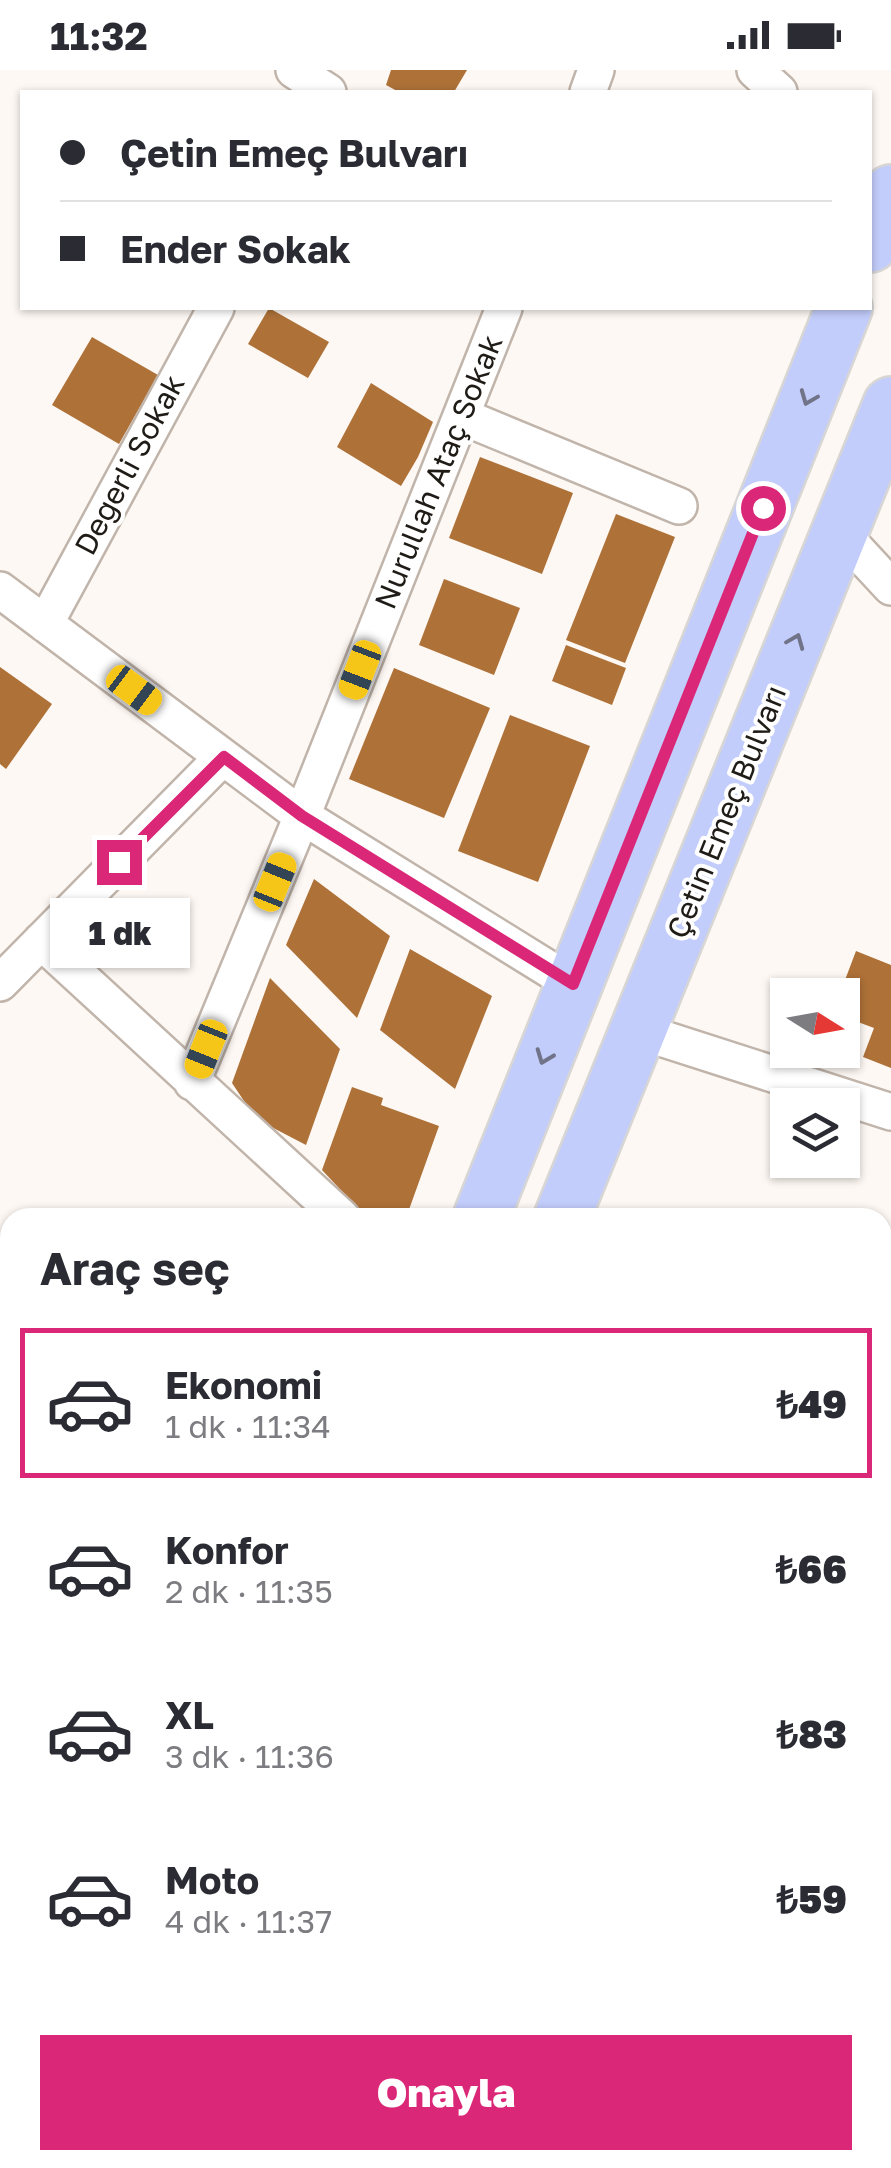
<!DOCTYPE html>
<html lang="tr">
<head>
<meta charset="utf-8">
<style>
	:root { --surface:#fff; --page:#f7f7f7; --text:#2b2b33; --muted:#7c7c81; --line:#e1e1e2; --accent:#db2777 }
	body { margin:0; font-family:"Golos Text",sans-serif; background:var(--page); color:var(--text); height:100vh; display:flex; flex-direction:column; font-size:38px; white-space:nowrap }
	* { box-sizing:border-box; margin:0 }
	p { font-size:32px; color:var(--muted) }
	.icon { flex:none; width:55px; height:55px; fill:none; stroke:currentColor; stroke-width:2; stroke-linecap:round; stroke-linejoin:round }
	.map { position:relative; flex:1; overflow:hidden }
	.side { position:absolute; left:0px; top:1138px; width:892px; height:962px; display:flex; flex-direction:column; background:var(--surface); border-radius:30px 30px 0 0; box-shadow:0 2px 8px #0004 }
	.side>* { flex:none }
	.banner { position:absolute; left:20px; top:20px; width:852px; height:220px; border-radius:0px; box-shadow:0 2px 8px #0004; display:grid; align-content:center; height:220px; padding:0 40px; background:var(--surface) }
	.needle { width:65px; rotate:101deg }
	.fabs { position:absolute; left:770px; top:908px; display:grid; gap:20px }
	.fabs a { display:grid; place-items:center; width:90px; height:90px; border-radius:0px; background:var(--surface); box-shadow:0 2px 8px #0004; font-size:50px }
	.end { position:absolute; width:45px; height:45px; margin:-22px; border:12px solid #db2777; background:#fff; box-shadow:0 0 0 5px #fff }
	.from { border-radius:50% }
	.bubble { position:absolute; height:70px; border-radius:0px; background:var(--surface); box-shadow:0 2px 8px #0004; font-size:32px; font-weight:800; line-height:70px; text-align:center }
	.car { position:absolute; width:30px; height:60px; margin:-30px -15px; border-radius:12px; box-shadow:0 0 8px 2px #0007; background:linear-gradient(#f5c518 24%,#345 0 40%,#f5c518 0 76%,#345 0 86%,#f5c518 0) }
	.banner b { display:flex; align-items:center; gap:35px; height:95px; font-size:38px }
	.banner b+b { border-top:2px solid var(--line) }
	.banner i { width:25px; height:25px; background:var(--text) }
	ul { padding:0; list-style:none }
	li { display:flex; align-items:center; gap:30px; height:150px; margin:0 20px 15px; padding:0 20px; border:5px solid transparent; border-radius:0px }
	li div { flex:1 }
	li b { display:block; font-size:38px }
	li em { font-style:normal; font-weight:800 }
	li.current { border-color:var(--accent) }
	li>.icon { width:90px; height:90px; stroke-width:1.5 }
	h2 { padding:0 40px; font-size:45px; line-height:120px }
	.action { display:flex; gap:20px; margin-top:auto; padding:20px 40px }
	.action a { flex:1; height:115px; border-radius:0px; background:var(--accent); color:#fff; font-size:40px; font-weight:800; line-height:115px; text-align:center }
	.status { display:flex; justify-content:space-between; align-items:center; height:70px; padding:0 50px; background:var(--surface); direction:ltr }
	.status svg { height:28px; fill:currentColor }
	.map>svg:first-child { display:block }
	.building { fill:#ae7138 }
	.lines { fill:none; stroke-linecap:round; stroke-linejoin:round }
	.minor-casing { stroke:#c1b4aa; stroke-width:40 }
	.primary-casing { stroke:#d7d6d5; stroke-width:60 }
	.minor { stroke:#fff; stroke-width:35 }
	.primary { stroke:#c3cdfb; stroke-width:55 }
	.oneway { stroke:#717489 }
	.route { stroke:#db2777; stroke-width:12 }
	.labels { text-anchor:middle; stroke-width:8; stroke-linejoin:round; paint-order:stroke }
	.street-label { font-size:30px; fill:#1f1b17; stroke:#fff }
</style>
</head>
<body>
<div class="status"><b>11:32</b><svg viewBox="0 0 49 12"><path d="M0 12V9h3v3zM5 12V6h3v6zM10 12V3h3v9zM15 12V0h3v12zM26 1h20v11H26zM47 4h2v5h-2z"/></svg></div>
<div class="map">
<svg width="891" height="2098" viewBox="0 0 891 2098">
	<rect width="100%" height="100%" fill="#fdf8f3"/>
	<!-- building -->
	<path class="building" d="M391,0h76l-13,22h-55l-13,-7z
		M269,238l60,34 -21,36 -60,-34z
		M92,267l66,38 -39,69 -67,-39z
		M371,313l62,39 -15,35 -17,29 -64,-39z
		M480,387l93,36 -31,81 -93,-36z
		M616,444l59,23 -50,126 -59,-23z
		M444,509l76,29 -26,67 -75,-30z
		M566,575l60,23 -14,37 -60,-24z
		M0,597l52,37 -46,65 -6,-5z
		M394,598l96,40 -46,110 -95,-39z
		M510,645l80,31 -52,136 -80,-31z
		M314,809l76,57 -33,82 -71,-73z
		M410,879l82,47 -37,93 -75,-59z
		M856,881l35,14v103l-28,-11 11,-29 -32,-12v-18l7,-16 -4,-2z
		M270,908l70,71 -34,96 -50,-26 -24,-36z
		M352,1017l31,11 -2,7 58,21 -33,92h-39l-45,-48z
		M10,1203v30l-10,-10v-9z
		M5,1812l5,2v60l-10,-4v-46z
		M0,1906l10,5v159l-10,-5z
		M0,2084l18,6 -3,8h-15z"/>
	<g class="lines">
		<defs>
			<path id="minor" d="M294,0l34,22
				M755,0l24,22
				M588,22l8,-22
				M461,346l218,90
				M840,462l51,55
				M0,520l302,226 271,168
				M45,554l171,-316
				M41,871l301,277
				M0,913l223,-226
				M639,961l252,81
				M192,1012l110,-266 202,-508
				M882,1303l9,3
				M0,1357l10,3
				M882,1567l9,3
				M882,1748l9,-25
				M0,1770l10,2
				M882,1980l9,8"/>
			<path id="primary" d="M870,174l21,-51
				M481,1148l363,-910
				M562,1148l329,-813
				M96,2098l3,-8
				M173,2098l3,-8"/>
		</defs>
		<!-- minor casing -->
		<use href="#minor" class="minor-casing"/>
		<!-- primary casing -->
		<use href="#primary" class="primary-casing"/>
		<!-- minor -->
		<use href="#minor" class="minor"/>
		<!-- primary -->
		<use href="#primary" class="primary"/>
	</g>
	<!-- one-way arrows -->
	<defs><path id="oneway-chevron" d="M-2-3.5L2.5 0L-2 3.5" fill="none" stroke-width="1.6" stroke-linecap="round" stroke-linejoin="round" transform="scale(2.5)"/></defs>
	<g class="oneway">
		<use href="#oneway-chevron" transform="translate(808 328) rotate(112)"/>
		<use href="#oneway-chevron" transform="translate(796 571) rotate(-68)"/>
		<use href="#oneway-chevron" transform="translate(544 987) rotate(111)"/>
	</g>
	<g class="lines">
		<!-- route -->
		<path class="route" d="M119,792l105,-105 78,59 271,168 190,-476"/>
	</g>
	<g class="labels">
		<!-- street labels -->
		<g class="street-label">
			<text transform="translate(130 395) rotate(-62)" y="10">Değerli Sokak</text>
			<text transform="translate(439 402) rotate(-68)" y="10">Nurullah Ataç Sokak</text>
			<text transform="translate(727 742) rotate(-68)" y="10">Çetin Emeç Bulvarı</text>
		</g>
	</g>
</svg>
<div class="fabs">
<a><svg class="needle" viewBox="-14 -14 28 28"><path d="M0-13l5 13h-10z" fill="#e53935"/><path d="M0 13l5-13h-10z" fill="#7c7c81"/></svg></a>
<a><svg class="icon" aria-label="layers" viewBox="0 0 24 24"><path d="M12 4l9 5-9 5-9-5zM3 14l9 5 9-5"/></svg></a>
</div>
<i class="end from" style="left:763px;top:438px"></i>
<i class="end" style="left:119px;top:792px"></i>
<div class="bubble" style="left:50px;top:828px;width:140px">1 dk</div>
<i class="car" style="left:360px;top:600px;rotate:201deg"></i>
<i class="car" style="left:134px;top:620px;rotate:127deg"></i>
<i class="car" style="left:275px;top:812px;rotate:22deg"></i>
<i class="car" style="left:206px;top:979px;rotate:202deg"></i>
<div class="banner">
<b><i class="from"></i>Çetin Emeç Bulvarı</b>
<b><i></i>Ender Sokak</b>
</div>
<section class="side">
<h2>Araç seç</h2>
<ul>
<li class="current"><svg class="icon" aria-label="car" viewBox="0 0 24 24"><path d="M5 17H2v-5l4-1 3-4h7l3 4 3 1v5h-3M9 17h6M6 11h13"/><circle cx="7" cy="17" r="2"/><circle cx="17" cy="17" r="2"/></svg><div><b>Ekonomi</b><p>1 dk · 11:34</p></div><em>₺49</em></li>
<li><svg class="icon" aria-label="car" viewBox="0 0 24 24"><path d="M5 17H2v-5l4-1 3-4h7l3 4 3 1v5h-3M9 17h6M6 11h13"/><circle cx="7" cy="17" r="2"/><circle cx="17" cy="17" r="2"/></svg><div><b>Konfor</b><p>2 dk · 11:35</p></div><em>₺66</em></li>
<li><svg class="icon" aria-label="car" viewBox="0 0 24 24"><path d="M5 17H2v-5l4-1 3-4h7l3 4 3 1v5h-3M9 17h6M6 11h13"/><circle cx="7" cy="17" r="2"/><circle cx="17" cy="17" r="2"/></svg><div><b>XL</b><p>3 dk · 11:36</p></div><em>₺83</em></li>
<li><svg class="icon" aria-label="car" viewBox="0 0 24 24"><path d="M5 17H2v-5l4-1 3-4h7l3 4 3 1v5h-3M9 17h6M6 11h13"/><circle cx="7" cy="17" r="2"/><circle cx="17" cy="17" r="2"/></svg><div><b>Moto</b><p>4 dk · 11:37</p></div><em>₺59</em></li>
</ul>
<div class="action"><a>Onayla</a></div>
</section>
</div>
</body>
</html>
